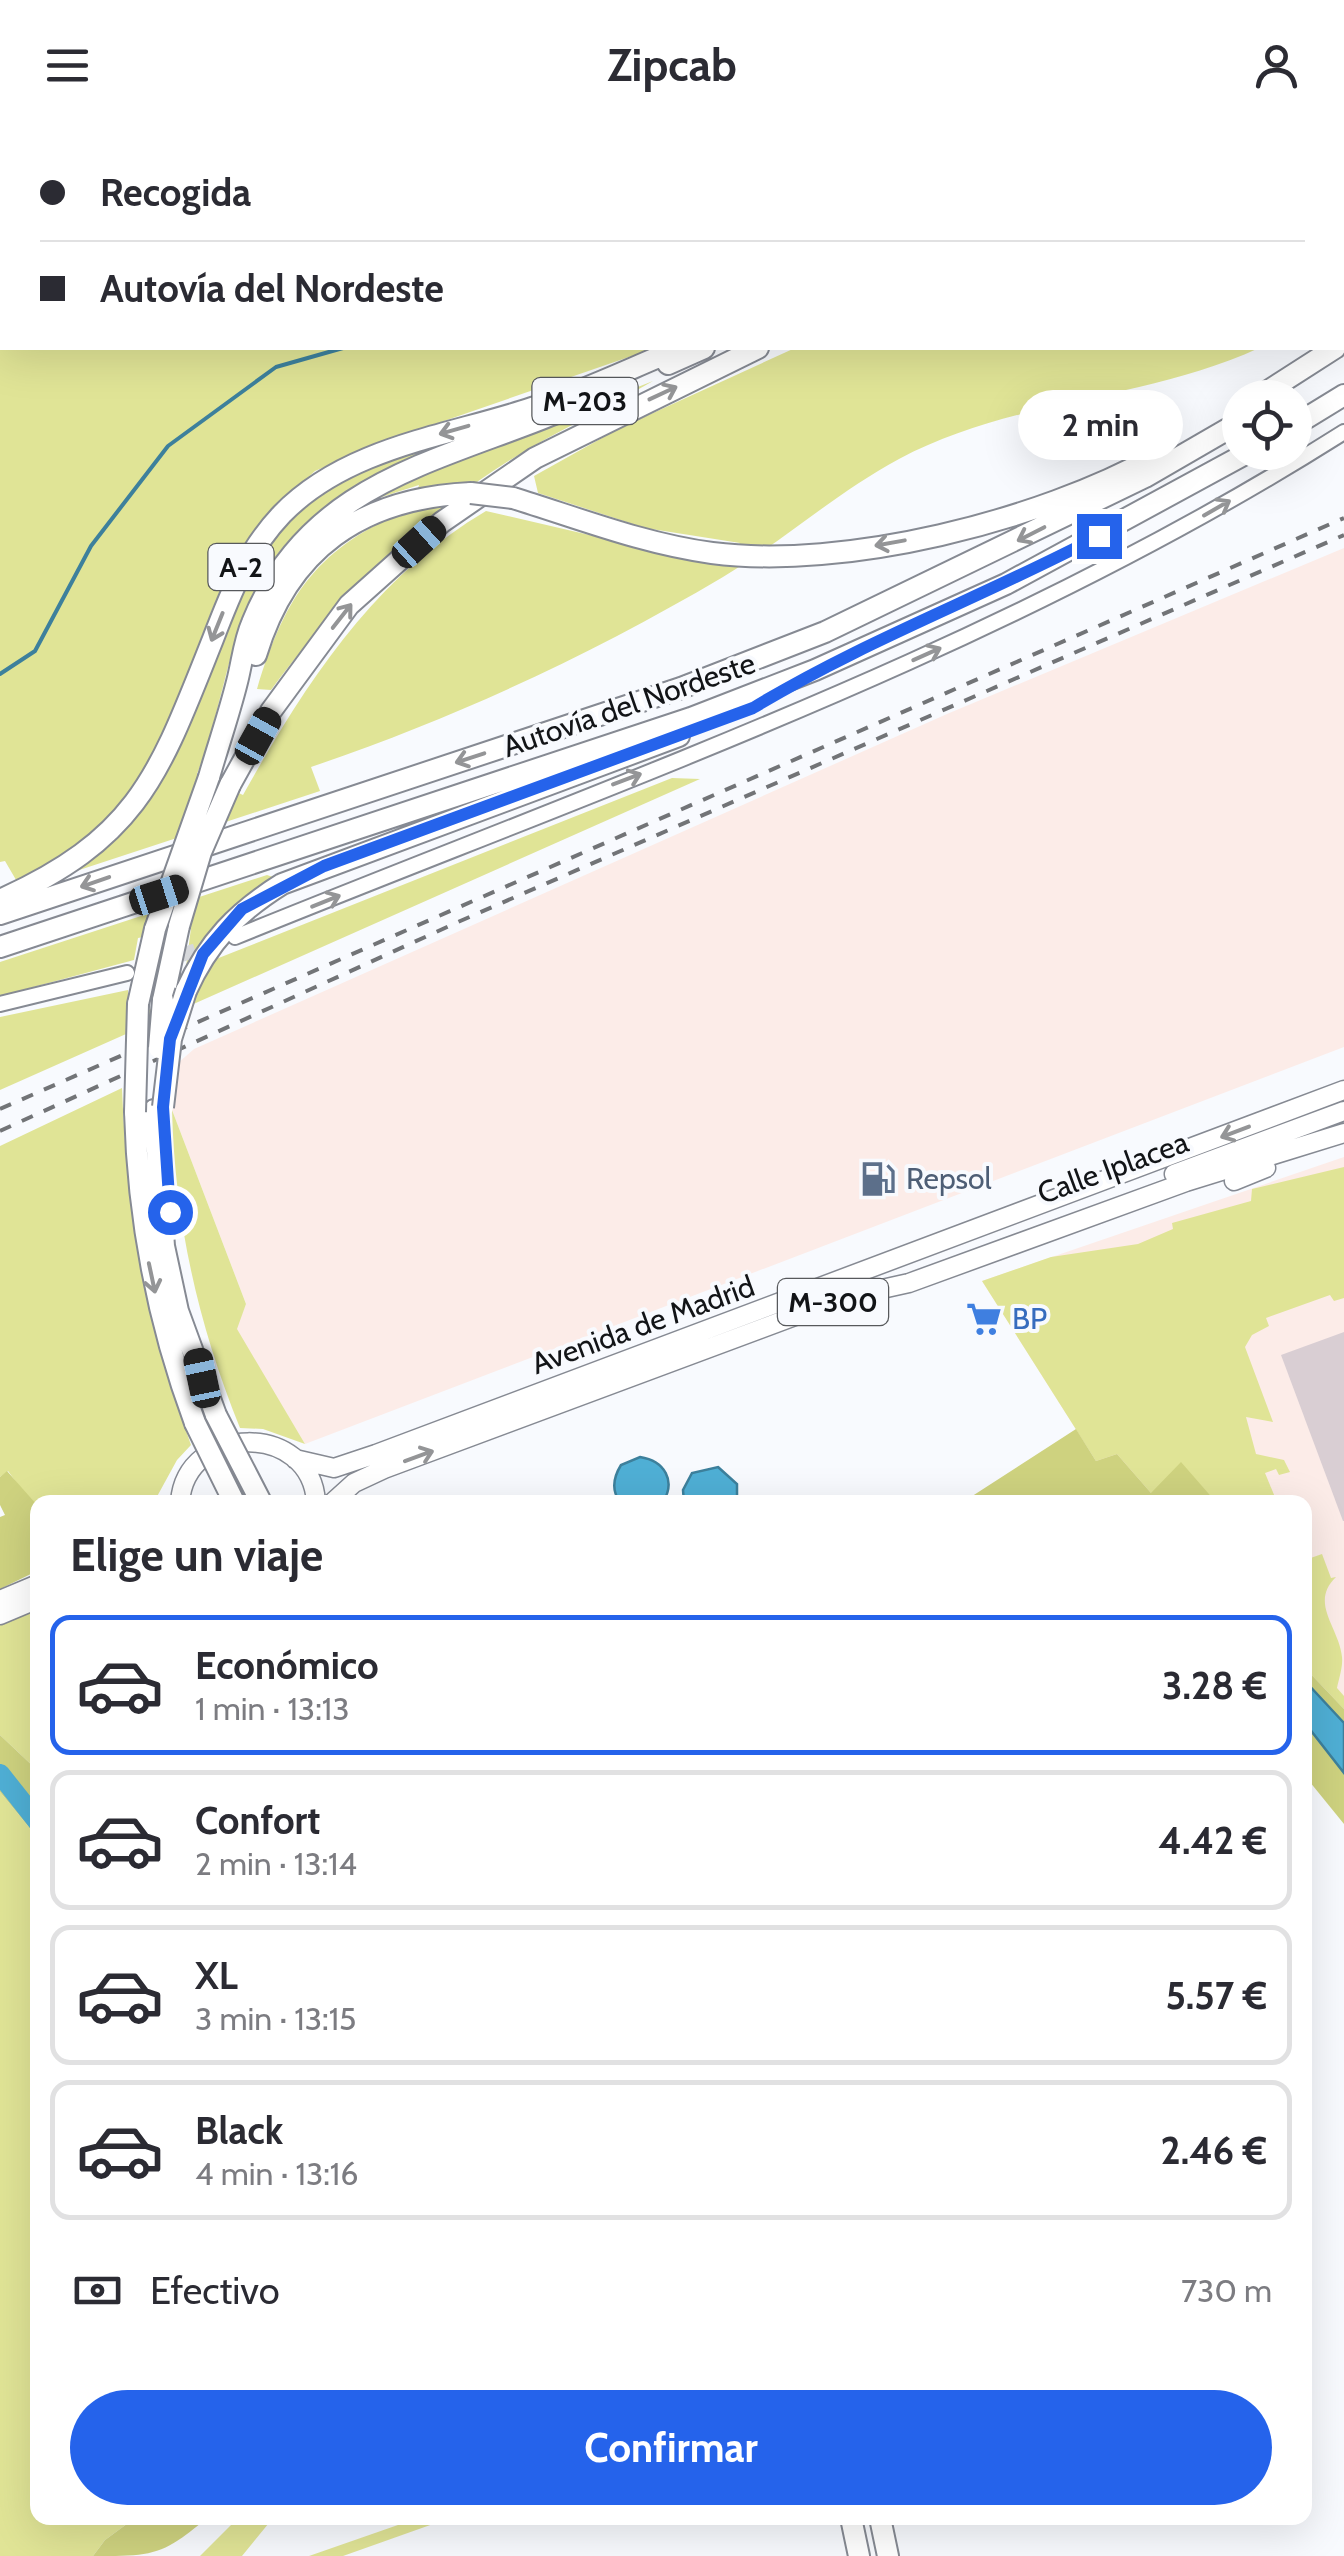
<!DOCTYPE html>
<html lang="es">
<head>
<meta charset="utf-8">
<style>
	:root { --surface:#fff; --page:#f7f7f7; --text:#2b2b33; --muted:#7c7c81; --line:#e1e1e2; --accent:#2563eb }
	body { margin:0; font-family:Cabin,sans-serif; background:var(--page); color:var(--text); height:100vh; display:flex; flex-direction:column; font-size:38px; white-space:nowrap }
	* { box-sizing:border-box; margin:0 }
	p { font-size:32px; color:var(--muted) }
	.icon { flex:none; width:55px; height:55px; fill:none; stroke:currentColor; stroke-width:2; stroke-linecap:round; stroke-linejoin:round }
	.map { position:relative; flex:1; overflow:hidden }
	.panel { position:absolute; left:30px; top:1365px; width:1282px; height:1030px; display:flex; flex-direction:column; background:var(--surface); border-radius:20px; box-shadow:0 10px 40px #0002 }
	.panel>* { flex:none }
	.hud { position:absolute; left:0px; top:0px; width:1345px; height:220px; box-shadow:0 10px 40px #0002; display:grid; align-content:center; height:220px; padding:0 40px; background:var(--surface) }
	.tools { position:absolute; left:1222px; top:250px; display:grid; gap:20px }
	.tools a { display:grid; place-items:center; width:90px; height:90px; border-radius:50%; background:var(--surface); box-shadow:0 10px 40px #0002; font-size:50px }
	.end { position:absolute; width:45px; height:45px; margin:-22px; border:12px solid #2563eb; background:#fff; box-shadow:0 0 0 5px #fff }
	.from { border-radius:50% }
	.bubble { position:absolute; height:70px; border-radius:35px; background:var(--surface); box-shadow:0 10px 40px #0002; font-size:32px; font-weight:800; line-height:70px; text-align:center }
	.car { position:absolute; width:30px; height:60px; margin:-30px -15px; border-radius:12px; box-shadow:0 0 8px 2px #0007; background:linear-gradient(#222 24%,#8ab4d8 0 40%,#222 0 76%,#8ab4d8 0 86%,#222 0) }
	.hud b { display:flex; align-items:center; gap:35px; height:95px; font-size:38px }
	.hud b+b { border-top:2px solid var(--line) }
	.hud i { width:25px; height:25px; background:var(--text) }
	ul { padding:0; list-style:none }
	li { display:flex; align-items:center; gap:30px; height:140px; margin:0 20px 15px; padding:0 20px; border:5px solid var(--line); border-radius:20px }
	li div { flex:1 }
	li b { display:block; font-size:38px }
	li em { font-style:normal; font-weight:800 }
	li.on { border-color:var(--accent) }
	li>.icon { width:90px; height:90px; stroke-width:1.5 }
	h2 { padding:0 40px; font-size:45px; line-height:120px }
	.pay { display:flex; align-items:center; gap:25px; height:110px; padding:0 40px; font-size:38px }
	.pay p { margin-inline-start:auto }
	.primary-button { display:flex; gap:20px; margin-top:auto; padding:20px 40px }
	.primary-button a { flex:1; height:115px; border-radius:60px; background:var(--accent); color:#fff; font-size:40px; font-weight:800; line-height:115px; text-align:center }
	header { display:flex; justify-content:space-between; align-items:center; height:130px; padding:0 40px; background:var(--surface); font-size:45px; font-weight:800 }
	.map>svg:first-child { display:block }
	.industrial { fill:#fcece8 }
	.green { fill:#e0e496 }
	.forest { fill:#ced27f }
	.water { fill:#4fafd5; stroke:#3d809c; stroke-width:2.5 }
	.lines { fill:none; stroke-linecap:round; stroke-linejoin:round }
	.stream { stroke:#3d809c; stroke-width:4 }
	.river { stroke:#4fafd5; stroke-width:20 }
	.building { fill:#d9ced3 }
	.minor-tunnel { stroke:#d6d8db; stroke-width:14; stroke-dasharray:14 7; stroke-linecap:butt }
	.minor-casing { stroke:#868a93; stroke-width:18 }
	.major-casing { stroke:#868a93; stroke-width:21 }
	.highway-casing { stroke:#868a93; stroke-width:24 }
	.minor { stroke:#fff; stroke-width:14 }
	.major { stroke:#fff; stroke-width:18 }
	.highway { stroke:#fff; stroke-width:20 }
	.rail { stroke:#727477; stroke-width:4; stroke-dasharray:12 12; stroke-linecap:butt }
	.highway-bridge-casing { stroke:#868a93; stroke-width:24; stroke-linecap:butt }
	.highway-bridge { stroke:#fff; stroke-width:20 }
	.oneway { stroke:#949597 }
	.route { stroke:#2563eb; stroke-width:12 }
	.labels { text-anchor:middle; stroke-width:8; stroke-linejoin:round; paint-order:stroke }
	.shield { fill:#f8fafe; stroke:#57595c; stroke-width:2.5 }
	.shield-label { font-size:28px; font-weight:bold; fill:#121417 }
	.street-label { font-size:30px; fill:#121417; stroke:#f8fafe }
	.service-label { font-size:30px; fill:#4e5e75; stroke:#f8fafe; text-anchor:start }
	.shop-label { font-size:30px; fill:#366cbe; stroke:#f8fafe; text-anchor:start }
</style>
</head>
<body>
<header><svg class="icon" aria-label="menu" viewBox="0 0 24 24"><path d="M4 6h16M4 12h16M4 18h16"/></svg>Zipcab<svg class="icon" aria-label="person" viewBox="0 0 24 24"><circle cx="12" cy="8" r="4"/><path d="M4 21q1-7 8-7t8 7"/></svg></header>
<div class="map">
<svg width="1344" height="2426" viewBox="0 0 1344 2426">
	<rect width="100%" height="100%" fill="#f8fafe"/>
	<!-- industrial -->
	<path class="industrial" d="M1344,418v499l-1039,397 -69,-115 10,-25 -74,-194 6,-47 16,-14 753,-335z
		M1344,1027v552l-39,-41v-166h-146l-63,-41 -114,-180z"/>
	<!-- green -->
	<path class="green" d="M0,0h1047l-1045,2v216h653l-269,93 -71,30 -43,39 -37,46 -24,56 -27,85 -40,85 -49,53 -76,50 -14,-24 -5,1z
		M795,218h464c-115,53 -245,50 -360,111 -63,34 -116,82 -176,118 -132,78 -268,141 -412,190l9,24 -259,85 68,-55 24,-28 19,-36 54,-139 41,-78 73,-64 169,-57c-93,40 -206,73 -255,172 -26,55 -34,125 -57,183l46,21c62,-111 131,-218 243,-284l232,54 22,-22 -95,-15 -107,-35 -4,-17 84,-47z
		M653,251c-53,31 -109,56 -160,90 -88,59 -159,134 -222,219l-14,-1c29,-96 61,-142 155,-181l7,-23 -65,21 17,-13z
		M672,648l28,1 -700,311v-73l128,-27v28l69,-27 14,-30z
		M267,745l9,3 -66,53 -24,36 5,-39 -53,10 -4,22 -134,36v-34z
		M122,958c5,132 25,232 69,357l-14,15 -23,42 -121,3 -25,-34 -8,6v-331z
		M172,980l74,194 -9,25 68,115 -42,-15 -23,-1c-42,-104 -65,-206 -68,-318z
		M1344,1037v131l-10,3 -4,-6 -64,23 3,8 -17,9 -7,12 28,75 -27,-5 10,37 28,6 6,12 -11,3 -3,-6 -11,4 12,29h-65l-61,-9 -34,-39 -21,7 -114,-180 69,-24 87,-13 35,-15 -1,-6 79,-22 1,-12z
		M1322,1424l9,24 5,-1c-27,26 3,50 6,80 1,10 -3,21 -5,31l7,8v13l-39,-41v-108z
		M37,1479v161l-37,-35v-113z
		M0,1662l37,45 1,681h97l-30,22 -12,16h-93z
		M238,2388h35l-31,38h-42z
		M418,2388h32l-107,38h-34z"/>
	<!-- forest -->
	<path class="forest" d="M1076,1299l20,32 21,-7 34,39 30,-31 34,39 -252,1z
		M7,1341l30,34v66l-37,18v-72l5,-2 -5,-10v-28z
		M1305,1538l39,41v115l-39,-48z
		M0,1605l37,35v67l-37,-45z
		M135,2388h72c-45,38 -54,38 -114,38l12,-16z"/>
	<!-- water -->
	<path class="water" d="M640,1327c25,4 36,24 23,45h-43c-9,-12 -7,-24 1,-37z
		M718,1337l19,17v18h-53l-1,-12 9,-17z
		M1305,1551l39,42v50l-39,-50z"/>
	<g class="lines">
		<!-- stream -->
		<path class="stream" d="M848,2l3,-2
			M0,544l35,-23 56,-105 77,-100 108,-79 67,-19"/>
		<!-- river -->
		<path class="river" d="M0,1644l38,48"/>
	</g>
	<!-- building -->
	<path class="building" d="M1344,1202v189h-1l-62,-166z"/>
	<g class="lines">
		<!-- minor-tunnel -->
		<path class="minor-tunnel" d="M142,838l70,-23"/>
		<defs>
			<path id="minor" d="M235,807c376,-153 764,-286 1109,-505
				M0,874l127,-31"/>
			<path id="major" d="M1174,1044l170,-63
				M1234,1051l32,-13
				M295,1329l39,9 42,-14 968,-364
				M180,1372c6,-79 131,-80 136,0
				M333,1372l21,-19 30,-14 462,-172 63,-14 277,-101 158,-49
				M0,1470l38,-16
				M0,1485l38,-16"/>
			<path id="highway" d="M1065,2l3,-2
				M1101,2l3,-2
				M668,234l36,-16
				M1257,268l78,-50
				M1295,295l49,-30
				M513,368c65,20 131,46 199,55 133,17 327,-32 444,-97
				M256,525c32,-107 106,-157 215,-162
				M209,647c9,-31 20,-63 28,-95 5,-19 7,-41 15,-59 55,-137 178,-159 302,-209
				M230,655l41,-74 78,-106 93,-83 93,-64 223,-110
				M0,770c140,-63 159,-126 213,-261 18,-47 34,-88 69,-125 65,-67 166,-78 250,-106 50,-16 99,-40 148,-60
				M0,784l681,-226 144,-56 320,-155 95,-55
				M0,817l691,-229 124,-48 191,-86 243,-132
				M186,861c22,-49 51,-79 96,-107l397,-148
				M163,870l16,-74
				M138,874l17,-75
				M154,980l10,136 14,65 38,104
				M135,982c3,109 22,209 60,311
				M851,2388l8,38
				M880,2388l8,38"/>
		</defs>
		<!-- minor casing -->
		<use href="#minor" class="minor-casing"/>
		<!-- major casing -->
		<use href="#major" class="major-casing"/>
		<!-- highway casing -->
		<use href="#highway" class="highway-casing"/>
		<!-- minor -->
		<use href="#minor" class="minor"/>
		<!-- major -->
		<use href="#major" class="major"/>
		<!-- highway -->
		<use href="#highway" class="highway"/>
		<!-- rail -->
		<path class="rail" d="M0,979l1344,-591
			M0,1001l458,-209 886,-387"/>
		<defs>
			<path id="highway-bridge" d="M471,363l42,5
				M179,796l22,-74 29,-67
				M155,799l54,-152
				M159,918l4,-48
				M163,977l8,-68 15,-48
				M135,982l3,-108
				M216,1285l45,87
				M195,1293l39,79"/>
		</defs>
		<!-- highway-bridge casing -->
		<use href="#highway-bridge" class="highway-bridge-casing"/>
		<!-- highway-bridge -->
		<use href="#highway-bridge" class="highway-bridge"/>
	</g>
	<!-- one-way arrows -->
	<defs><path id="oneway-shaft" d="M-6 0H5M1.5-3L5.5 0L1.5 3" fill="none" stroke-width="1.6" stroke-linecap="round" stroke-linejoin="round" transform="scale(2.5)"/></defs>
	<g class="oneway">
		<use href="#oneway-shaft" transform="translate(663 263) rotate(-25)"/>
		<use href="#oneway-shaft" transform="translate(454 300) rotate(164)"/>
		<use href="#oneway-shaft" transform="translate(1217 378) rotate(-30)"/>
		<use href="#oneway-shaft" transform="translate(1031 404) rotate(153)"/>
		<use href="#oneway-shaft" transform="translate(890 413) rotate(170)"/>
		<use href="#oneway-shaft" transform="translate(342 486) rotate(-52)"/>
		<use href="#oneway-shaft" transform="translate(217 497) rotate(112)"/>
		<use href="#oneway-shaft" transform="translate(927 524) rotate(-24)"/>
		<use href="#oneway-shaft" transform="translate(470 628) rotate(162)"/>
		<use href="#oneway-shaft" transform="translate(627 649) rotate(-21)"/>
		<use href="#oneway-shaft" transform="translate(95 752) rotate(161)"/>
		<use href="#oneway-shaft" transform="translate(326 771) rotate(-22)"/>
		<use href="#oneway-shaft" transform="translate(1235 1002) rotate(159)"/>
		<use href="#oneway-shaft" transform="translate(152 1148) rotate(78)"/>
		<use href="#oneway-shaft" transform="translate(419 1326) rotate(-20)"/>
	</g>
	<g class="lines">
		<!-- route -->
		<path class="route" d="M170,1082l-7,-105 7,-68 33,-85 39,-45 82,-43 429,-158c110,-67 232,-112 346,-172"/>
	</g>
	<!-- icons -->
	<defs>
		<symbol id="fuel-bare" viewBox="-9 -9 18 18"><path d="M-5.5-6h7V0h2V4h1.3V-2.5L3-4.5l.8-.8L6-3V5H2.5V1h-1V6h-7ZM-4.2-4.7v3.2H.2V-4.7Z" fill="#5c6f8a" stroke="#f8fafe" stroke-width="2.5" paint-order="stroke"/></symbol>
		<symbol id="supermarket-bare" viewBox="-9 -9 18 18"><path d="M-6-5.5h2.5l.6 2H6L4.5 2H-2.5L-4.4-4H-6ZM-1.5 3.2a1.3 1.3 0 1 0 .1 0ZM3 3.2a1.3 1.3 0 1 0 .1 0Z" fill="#3f7fe0" stroke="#f8fafe" stroke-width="2.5" paint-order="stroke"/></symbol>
	</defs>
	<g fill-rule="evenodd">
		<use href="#fuel-bare" x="853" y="1024" width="50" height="50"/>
		<use href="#supermarket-bare" x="959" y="1164" width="50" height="50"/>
	</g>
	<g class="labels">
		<!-- shield labels -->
		<g class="shield">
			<rect x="532.5" y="248" width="105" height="46" rx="8"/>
			<rect x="208.5" y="414" width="65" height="46" rx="8"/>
			<rect x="778" y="1149" width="110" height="46" rx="8"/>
		</g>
		<g class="shield-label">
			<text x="585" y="281">M-203</text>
			<text x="241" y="447">A-2</text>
			<text x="833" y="1182">M-300</text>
		</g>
		<!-- street labels -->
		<g class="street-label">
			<text transform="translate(629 575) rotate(-19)" y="10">Autovía del Nordeste</text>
			<text transform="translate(1113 1038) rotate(-20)" y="10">Calle Iplacea</text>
			<text transform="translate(643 1195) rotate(-20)" y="10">Avenida de Madrid</text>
		</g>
		<!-- service labels -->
		<g class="service-label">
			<text x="906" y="1059">Repsol</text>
		</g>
		<!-- shop labels -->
		<g class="shop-label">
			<text x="1012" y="1199">BP</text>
		</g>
	</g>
</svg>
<div class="tools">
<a><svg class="icon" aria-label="locate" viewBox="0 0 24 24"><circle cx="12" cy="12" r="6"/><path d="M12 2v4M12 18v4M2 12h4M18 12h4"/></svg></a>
</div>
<i class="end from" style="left:170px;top:1082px"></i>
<i class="end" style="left:1099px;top:406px"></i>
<div class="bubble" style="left:1018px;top:260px;width:165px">2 min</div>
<i class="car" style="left:419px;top:412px;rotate:48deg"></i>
<i class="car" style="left:258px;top:606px;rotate:29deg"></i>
<i class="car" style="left:159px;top:765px;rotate:72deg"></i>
<i class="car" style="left:202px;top:1248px;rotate:348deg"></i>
<div class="hud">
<b><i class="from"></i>Recogida</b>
<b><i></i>Autovía del Nordeste</b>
</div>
<section class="panel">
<h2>Elige un viaje</h2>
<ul>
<li class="on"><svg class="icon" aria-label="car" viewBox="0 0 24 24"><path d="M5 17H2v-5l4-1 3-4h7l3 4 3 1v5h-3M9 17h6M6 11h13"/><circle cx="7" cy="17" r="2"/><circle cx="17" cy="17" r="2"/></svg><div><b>Económico</b><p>1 min · 13:13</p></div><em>3.28 €</em></li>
<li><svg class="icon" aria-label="car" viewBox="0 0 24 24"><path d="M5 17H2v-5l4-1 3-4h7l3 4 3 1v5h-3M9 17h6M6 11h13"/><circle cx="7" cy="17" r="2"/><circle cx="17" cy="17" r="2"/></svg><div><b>Confort</b><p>2 min · 13:14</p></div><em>4.42 €</em></li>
<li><svg class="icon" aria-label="car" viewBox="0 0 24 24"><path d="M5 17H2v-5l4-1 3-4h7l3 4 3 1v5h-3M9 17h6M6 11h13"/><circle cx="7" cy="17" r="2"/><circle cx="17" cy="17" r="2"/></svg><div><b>XL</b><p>3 min · 13:15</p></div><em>5.57 €</em></li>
<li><svg class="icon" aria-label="car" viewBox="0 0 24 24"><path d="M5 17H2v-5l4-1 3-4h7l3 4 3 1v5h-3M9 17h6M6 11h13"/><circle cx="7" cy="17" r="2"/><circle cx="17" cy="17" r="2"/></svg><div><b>Black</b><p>4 min · 13:16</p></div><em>2.46 €</em></li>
</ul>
<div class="pay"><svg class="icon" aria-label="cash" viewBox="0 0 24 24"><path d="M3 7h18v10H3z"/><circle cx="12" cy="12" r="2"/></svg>Efectivo<p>730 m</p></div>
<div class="primary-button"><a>Confirmar</a></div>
</section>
</div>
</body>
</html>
